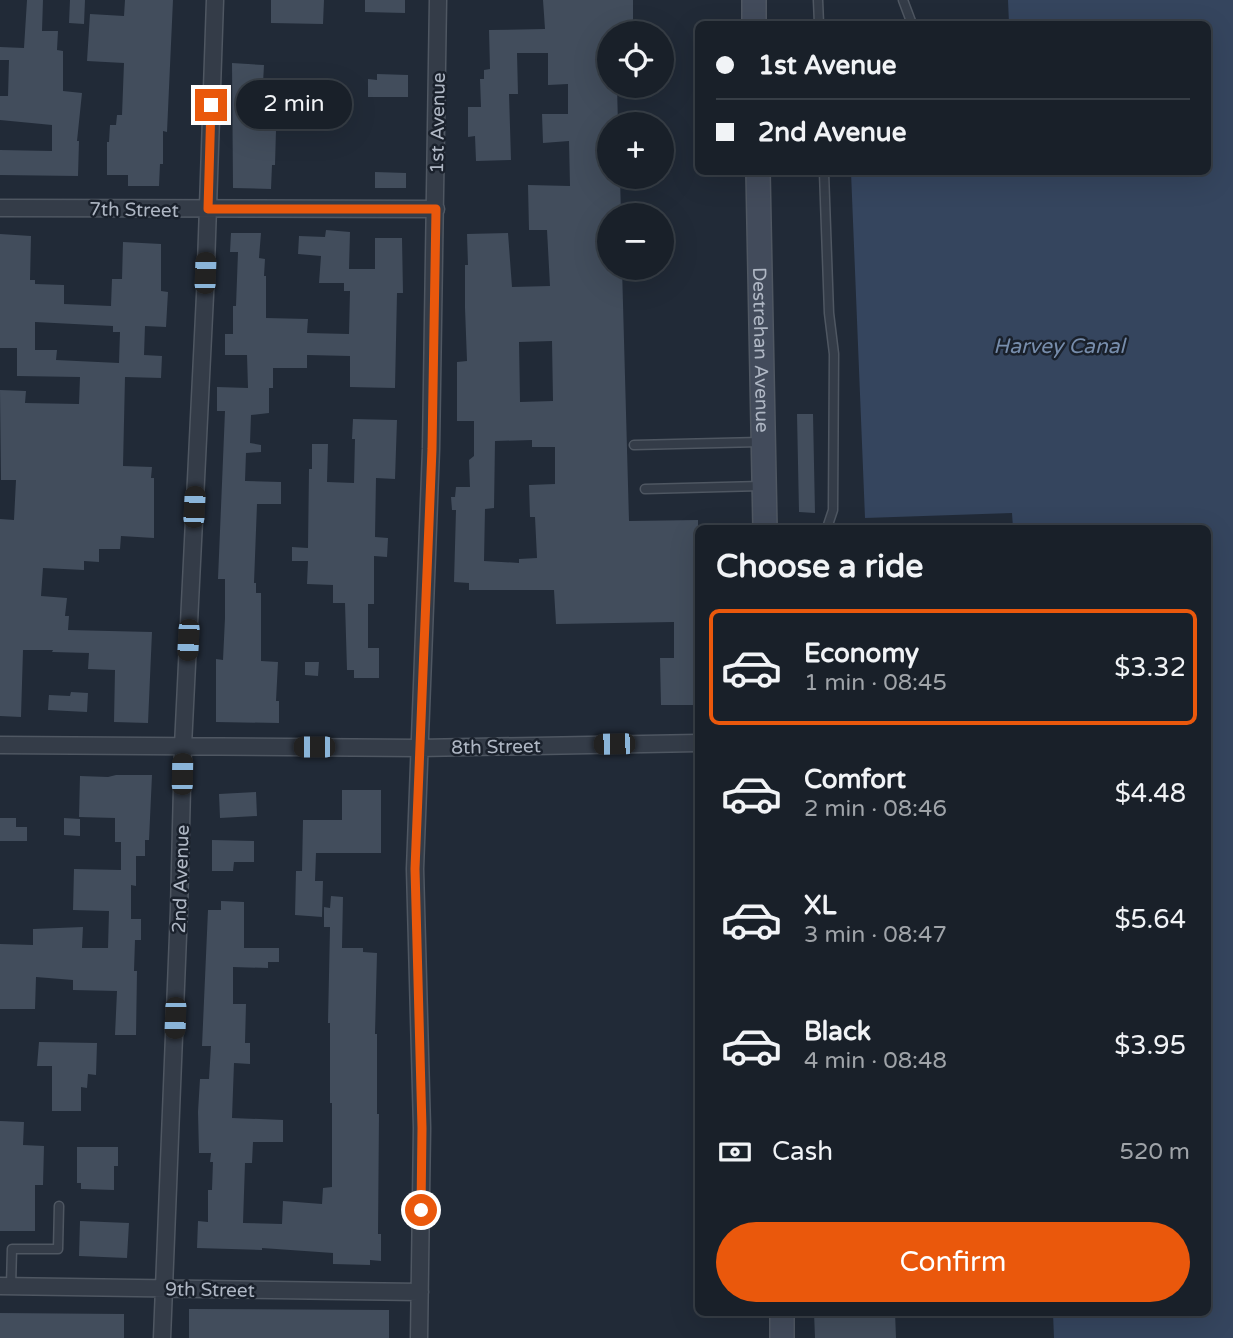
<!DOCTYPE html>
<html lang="en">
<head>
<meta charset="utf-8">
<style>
	:root { --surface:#192029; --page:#262d35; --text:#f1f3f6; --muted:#9fa3a8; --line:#373e46; --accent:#ea580c }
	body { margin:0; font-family:"Varela Round",sans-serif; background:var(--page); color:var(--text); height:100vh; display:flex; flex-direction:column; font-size:26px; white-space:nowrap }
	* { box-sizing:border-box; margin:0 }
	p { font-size:23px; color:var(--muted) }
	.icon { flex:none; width:38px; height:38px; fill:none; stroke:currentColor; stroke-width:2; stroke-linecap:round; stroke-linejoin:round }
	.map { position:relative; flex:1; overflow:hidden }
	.side { position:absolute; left:695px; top:525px; width:516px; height:791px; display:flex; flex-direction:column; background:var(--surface); border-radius:10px; box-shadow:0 7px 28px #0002,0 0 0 2px var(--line) }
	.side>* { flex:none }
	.guide { position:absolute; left:695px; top:21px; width:516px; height:154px; border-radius:10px; box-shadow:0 7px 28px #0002,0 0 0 2px var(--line); display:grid; align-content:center; height:154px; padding:0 21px; background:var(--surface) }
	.controls { position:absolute; left:597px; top:21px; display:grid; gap:14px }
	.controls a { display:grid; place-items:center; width:77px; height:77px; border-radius:50%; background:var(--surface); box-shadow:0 7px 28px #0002,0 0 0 2px var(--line); font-size:35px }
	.end { position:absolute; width:32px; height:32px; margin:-16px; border:9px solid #ea580c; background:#fff; box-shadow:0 0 0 4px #fff }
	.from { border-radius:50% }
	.bubble { position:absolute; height:49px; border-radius:24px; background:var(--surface); box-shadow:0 7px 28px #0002,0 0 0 2px var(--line); font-size:23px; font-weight:600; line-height:49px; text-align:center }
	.car { position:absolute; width:21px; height:42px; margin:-21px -10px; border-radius:9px; box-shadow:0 0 5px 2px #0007; background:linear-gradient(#222 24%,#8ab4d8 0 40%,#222 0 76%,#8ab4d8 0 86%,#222 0) }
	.guide b { display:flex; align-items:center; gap:24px; height:66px; font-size:26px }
	.guide b+b { border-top:2px solid var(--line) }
	.guide i { width:18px; height:18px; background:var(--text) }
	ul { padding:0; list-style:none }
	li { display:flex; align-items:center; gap:21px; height:116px; margin:0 14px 10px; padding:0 7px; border:4px solid transparent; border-radius:10px }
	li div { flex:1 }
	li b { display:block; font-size:26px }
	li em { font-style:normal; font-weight:600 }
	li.selected { border-color:var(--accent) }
	li>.icon { width:63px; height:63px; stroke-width:1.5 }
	h2 { padding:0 21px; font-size:32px; line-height:84px }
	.pay { display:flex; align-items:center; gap:18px; height:77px; padding:0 21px; font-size:26px }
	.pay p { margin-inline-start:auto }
	.primary-button { display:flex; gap:14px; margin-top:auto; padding:14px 21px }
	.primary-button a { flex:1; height:80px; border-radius:42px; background:var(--accent); color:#fff; font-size:28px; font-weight:600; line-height:80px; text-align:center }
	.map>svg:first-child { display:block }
	.water { fill:#35455e }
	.building { fill:#424d5c; fill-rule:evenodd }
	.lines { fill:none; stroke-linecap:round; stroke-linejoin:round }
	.lane-casing { stroke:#4f5762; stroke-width:11 }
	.street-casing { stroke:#4f5762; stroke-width:19 }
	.secondary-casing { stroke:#4f5762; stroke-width:26 }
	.lane { stroke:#343c48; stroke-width:8 }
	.street { stroke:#343c48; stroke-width:16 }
	.secondary { stroke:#424b5b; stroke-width:23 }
	.route { stroke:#ea580c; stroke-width:9 }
	.labels { text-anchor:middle; stroke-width:5; stroke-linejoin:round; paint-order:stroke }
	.street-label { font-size:19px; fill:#afb7c4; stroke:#1a212c }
	.water-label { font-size:21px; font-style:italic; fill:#778dac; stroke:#1a212c }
</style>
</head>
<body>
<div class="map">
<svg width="1233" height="1338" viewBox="0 0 1233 1338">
	<rect width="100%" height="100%" fill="#212a37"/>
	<!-- water -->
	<path class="water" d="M1008,0h225v1338h-179l-1,-25 155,-1v-784h-195l-1,-15 -147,5 -14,-346h357v-148h-199z"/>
	<!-- building -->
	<path class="building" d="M27,0h16l-1,31h16l-1,19 6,1v40l19,2 -5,48h2l-1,35 -78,-1v-25l52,1v-26l-52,-5v-24h8l1,-36h-9v-13l24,1z
		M70,0h15l-1,24 -15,-1z
		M125,0h48l-6,132 -4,-1v33h-3l-1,22h-31v-11h-21v-33h2l1,-17h6l1,-10h5l2,-52 -37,-2 3,-47 34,2z
		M271,0h53l-1,24 -52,-1z
		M365,0h40v13l-40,-1z
		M543,0h90v28h-17v5h-7v53h8l1,38h-9v53h11l1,38h-12v53h13l7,253 69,-1v185h-37l-1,-47h14v-36l-118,2 -2,-34h-85v-7l-15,-1 2,-72h-4l-1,-13h4l1,-10h14l-1,-27 5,-4v-35h-17v-59l10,-1 -2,-53v-43h3l-1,-31 41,-1 4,54 38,-1 -3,-56h-18l-1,-45 42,1 -1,-45 -26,2 -1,-29h26v-30l-20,1v-32h-31l1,41h-9l2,66 -35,1 -1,-25 -7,1v-30h13l-1,-28h4v-9l6,-1 -1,-39 56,-1zM552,341l1,60 -33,1 -1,-60zM532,440v7h23v37l-26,1 1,32h5l2,41 -18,1v4l-35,-2 1,-52 9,-1 1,-67z
		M232,63l32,2 -2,37h11l-1,28h4l-1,35h-3l-1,24 -38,-1z
		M377,74l31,1v22h-40v-18l9,1z
		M301,93l18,1 -1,22 -17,-1z
		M375,172l31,1v15h-31z
		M326,230l24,2 -1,37h26v-31h27l1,55h-6l-2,95 -45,-1v-31l-43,-1v13h-34v20h-4v25l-18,2 -1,28 11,2v7l-15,1 -1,28 36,1v22h-24l-3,79h2v10h5v68l17,1 -2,39h3v22l-63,-1v-63l7,1 2,-42v-39h-7l7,-168h-8v-24l31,1 -1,-33h-22v-21h8v-28h3l2,-54h-8l1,-19h30l-2,25 6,1 -1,17h2v42l42,1 -1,14 42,1 1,-43h-6v-8h-25l2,-27 -23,-2 1,-18 26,1z
		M0,234l31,2 -1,44h5v4l29,1v19l47,2 1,-27h10l1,-37 38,2v47l7,1 -2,35 -21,-1 -1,29 18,1 -1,22 -36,-1 -2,89 29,1 -1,11h3v60l-33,-2 -1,13h-21v13l-15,-1v9l-41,-2 -2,28 26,2 -2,18h4l-1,14 84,2 -4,91 -34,-1 1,-52 -27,-1 1,-16 -37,-1 1,-2h-30l-2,67 -21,-1v-197l14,1 2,-40h-15l-1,-90 26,1 -1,12 54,1 1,-27 -63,-1v-28h-17zM35,322l78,4v6h7l-1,31 -63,-3 1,-10h-22z
		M797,414h16l2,99 -16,-1z
		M353,419l44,1 -2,59 -19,-1 -1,59 13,1 -1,19 -13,-1v48h-6v44h11v30h-25v-8h-7l-2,-67h-12v-18l-26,-1 1,-23h-16v-14l16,1 1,-79h3v-25h16l-1,38 27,1 1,-44h-3z
		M305,662h14l-1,14 -13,-1z
		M71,692l17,1 -1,19 -39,-2 1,-15 21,1z
		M116,775h36l-3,65h-4v16h-9v30l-5,-1v34h10v21h-6l-1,31h3l-1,64h-21l2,-44 -44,-1v-10l-37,-3 -1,32h-35v-65l33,1v-16l50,-2 -1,21h26l1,-37 -36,-1 1,-41 47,1v-28h-6v-24l-36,-1 1,-41 28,1z
		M342,790h39v63h-65l-1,28h8l-1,36 -27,-2 1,-44h6l1,-51h39z
		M256,792l1,24 -37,2 -1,-24z
		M0,818h16v9h11v14h-27z
		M64,818l16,1v17l-16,-1z
		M212,840l42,1v21h-20l-1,9h-21z
		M331,896l12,1 -1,51h21v4l14,1 -2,81h2v80h2l-1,120h3v27l-11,-1v5l-37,-1v-11l-71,-5v2l-65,-2 1,-27 10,1v-32h4l1,-28h-3l1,-9h-12l-1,-41 2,-33h9l2,-33h-9l6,-136h13v-9l23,1v46h35v14h-11v6l-35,-1v37h13l-1,39h5v21l-16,-1 -2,55 51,2v22h-30l-1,21h-7l-2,60 39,1 1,-23 39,3 1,-16 9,-1v-84h-2v-80h-2l2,-96h-6v-20l6,1z
		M39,1042l58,1 -1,32 -8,-1 -1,14 -6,-1v24h-29v-45h-15z
		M0,1121l24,1 -1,23 21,1 -1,39h-8v46h-35z
		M77,1147h41v19h-4v24l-33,-1v-6h-4z
		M80,1221l49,2 -2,35 -48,-2z
		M189,1309l200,1v28h-200z
		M814,1312h81l1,26h-81z
		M0,1313l124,1v24h-124z"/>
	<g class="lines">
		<defs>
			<path id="lane" d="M818,0l1,24
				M903,0l9,24
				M824,172l5,141 5,41 -1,156 -6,18
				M634,445l126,-3
				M645,489l116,-3
				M11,1286l1,-37h46l1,-43"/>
			<path id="street" d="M0,208l436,1
				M0,745l419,3 279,-5
				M0,1286l420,6
				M162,1338l17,-428 4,-164 22,-451 10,-295
				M419,1338l3,-210 -7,-259 16,-420 7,-449"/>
			<g id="secondary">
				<path d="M754,0v24"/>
				<path id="s1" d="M758,172l7,356"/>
				<path d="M782,1312v26"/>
			</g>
		</defs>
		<!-- lane casing -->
		<use href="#lane" class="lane-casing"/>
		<!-- street casing -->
		<use href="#street" class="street-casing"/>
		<!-- secondary casing -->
		<use href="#secondary" class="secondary-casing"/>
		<!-- lane -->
		<use href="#lane" class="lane"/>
		<!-- street -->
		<use href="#street" class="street"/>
		<!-- secondary -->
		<use href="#secondary" class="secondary"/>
	</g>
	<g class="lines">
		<!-- route -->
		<path class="route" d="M211,105l-3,104h228l-4,240 -17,420 7,259 -1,82"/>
	</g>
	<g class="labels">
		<!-- street labels -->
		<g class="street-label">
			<text transform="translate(437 123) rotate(-89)" y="7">1st Avenue</text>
			<text transform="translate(134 209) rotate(1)" y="7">7th Street</text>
			<text dy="7" stroke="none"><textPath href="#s1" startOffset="178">Destrehan Avenue</textPath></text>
			<text transform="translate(496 746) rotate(-1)" y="7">8th Street</text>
			<text transform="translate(180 879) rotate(-88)" y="7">2nd Avenue</text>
			<text transform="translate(210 1289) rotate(1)" y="7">9th Street</text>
		</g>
		<!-- water labels -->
		<g class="water-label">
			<text x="1059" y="353">Harvey Canal</text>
		</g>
	</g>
</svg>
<div class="controls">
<a><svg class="icon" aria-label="locate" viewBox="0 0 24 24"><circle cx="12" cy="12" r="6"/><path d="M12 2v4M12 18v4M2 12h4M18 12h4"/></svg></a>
<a>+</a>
<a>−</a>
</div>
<i class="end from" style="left:421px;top:1210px"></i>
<i class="end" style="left:211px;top:105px"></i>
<div class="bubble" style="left:236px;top:80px;width:116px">2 min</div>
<i class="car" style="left:205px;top:273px;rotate:2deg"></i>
<i class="car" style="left:194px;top:507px;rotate:3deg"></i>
<i class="car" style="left:188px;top:640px;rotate:183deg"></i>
<i class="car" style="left:614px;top:744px;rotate:269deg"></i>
<i class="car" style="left:314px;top:747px;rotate:270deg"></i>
<i class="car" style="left:182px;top:774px;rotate:1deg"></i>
<i class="car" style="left:175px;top:1018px;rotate:182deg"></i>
<div class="guide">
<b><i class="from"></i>1st Avenue</b>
<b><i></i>2nd Avenue</b>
</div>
<section class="side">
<h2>Choose a ride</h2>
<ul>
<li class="selected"><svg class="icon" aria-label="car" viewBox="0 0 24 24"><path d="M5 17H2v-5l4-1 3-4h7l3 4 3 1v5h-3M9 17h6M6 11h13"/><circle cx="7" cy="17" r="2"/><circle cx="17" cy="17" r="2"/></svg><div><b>Economy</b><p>1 min · 08:45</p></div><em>$3.32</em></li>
<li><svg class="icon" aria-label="car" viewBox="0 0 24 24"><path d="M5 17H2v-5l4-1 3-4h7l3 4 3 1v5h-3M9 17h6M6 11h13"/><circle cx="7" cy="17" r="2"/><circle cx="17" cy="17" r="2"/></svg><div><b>Comfort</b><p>2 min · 08:46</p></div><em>$4.48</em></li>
<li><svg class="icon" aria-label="car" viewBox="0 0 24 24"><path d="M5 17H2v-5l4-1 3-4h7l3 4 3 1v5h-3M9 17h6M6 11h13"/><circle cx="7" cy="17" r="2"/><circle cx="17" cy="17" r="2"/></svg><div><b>XL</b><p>3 min · 08:47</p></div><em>$5.64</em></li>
<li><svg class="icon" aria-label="car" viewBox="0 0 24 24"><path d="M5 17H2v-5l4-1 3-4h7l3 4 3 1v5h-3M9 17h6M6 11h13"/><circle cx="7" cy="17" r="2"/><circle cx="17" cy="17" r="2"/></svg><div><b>Black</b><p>4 min · 08:48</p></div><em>$3.95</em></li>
</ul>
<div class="pay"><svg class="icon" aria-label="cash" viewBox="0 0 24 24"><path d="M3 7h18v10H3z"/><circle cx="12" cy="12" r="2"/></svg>Cash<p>520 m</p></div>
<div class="primary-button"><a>Confirm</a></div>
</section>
</div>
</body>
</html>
